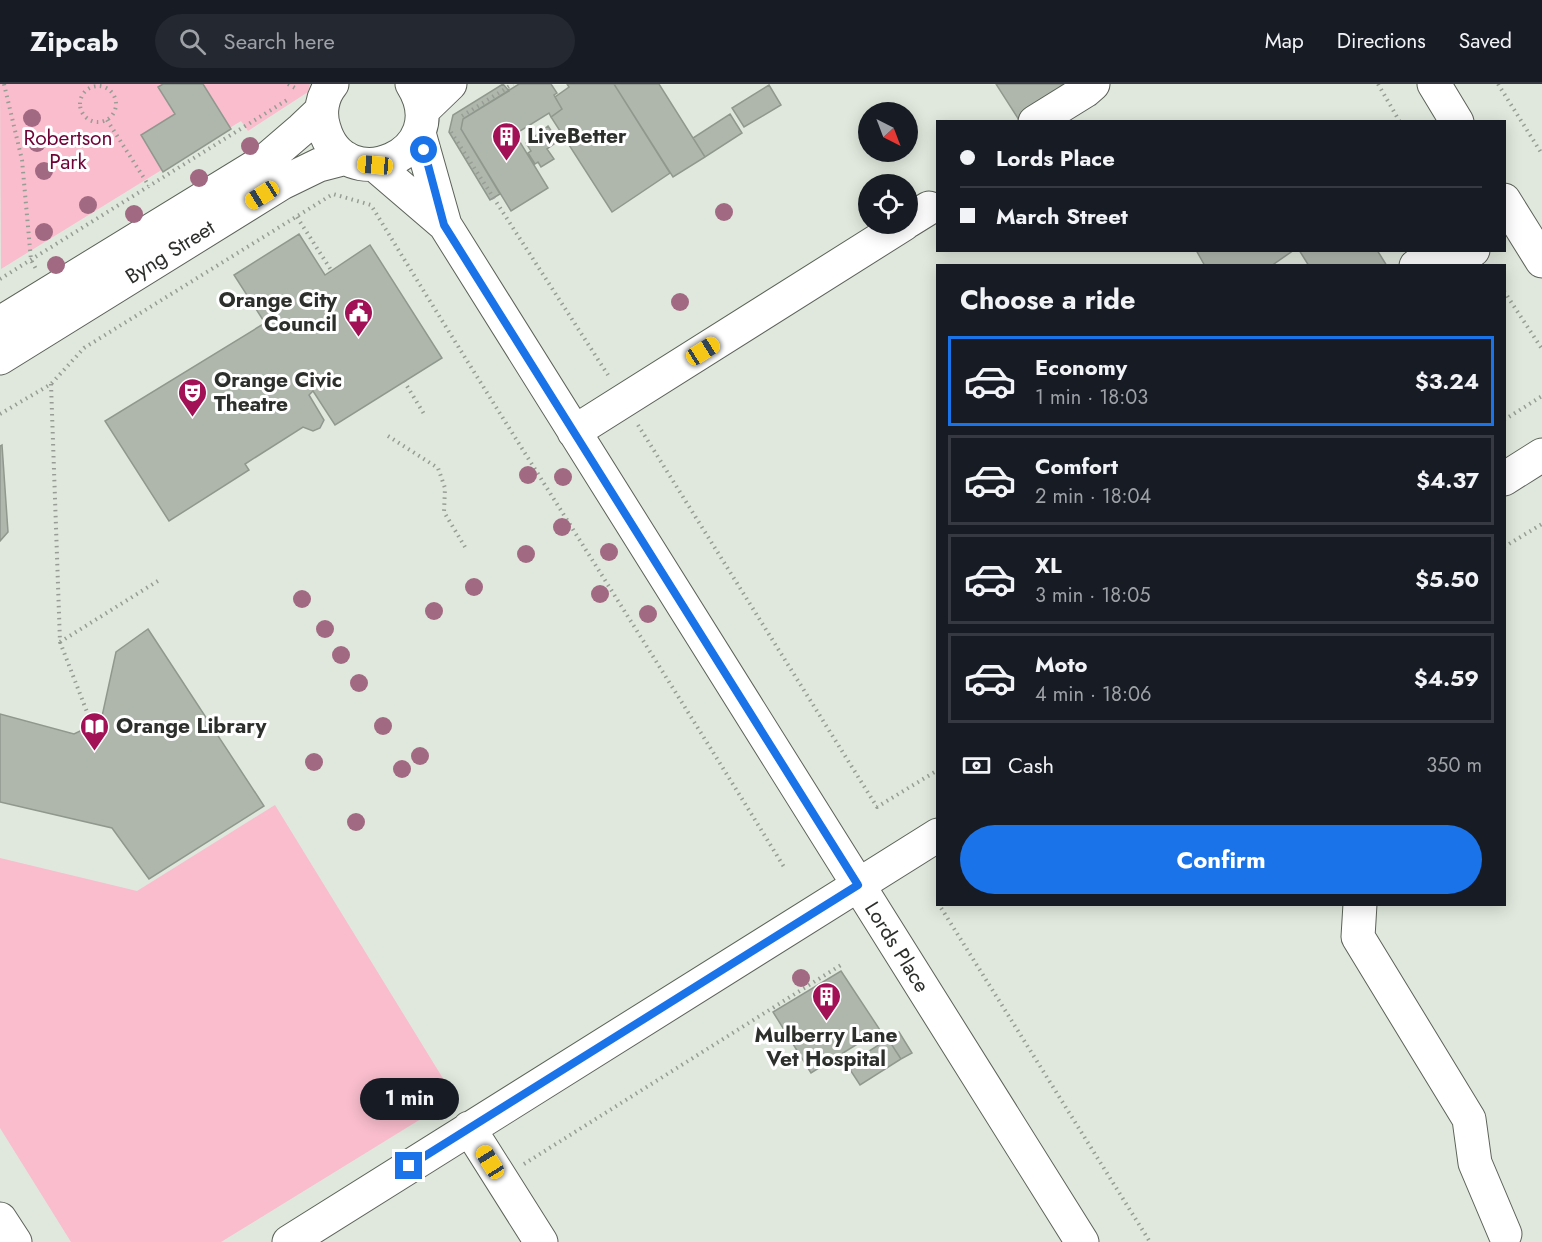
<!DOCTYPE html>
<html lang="en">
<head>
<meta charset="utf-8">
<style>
	:root { --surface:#171b24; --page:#242831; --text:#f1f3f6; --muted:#9ea1a6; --line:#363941; --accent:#1a73e8 }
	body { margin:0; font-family:Jost,sans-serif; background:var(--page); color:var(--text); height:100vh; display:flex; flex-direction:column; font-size:22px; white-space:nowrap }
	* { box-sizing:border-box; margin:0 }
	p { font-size:20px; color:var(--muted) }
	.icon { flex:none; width:33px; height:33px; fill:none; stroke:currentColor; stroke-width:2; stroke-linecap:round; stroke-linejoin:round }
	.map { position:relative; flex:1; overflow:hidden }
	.sheet { position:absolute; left:936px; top:180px; width:570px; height:642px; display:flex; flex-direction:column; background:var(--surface); border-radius:0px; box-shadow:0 3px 15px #0003 }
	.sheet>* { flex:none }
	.banner { position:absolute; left:936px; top:36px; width:570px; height:132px; border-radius:0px; box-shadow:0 3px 15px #0003; display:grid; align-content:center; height:132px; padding:0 24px; background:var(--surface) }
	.needle { width:39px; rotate:138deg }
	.tools { position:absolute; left:858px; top:18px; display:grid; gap:12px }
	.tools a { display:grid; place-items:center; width:60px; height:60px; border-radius:50%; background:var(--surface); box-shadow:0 3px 15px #0003; font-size:30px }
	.end { position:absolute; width:27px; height:27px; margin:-14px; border:8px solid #1a73e8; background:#fff; box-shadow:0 0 0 3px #fff }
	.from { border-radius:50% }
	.bubble { position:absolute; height:42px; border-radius:21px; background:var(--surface); box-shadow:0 3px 15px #0003; font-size:20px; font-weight:700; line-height:42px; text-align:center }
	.car { position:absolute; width:18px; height:36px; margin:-18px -9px; border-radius:8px; box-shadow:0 0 4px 2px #0007; background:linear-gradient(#f5c518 24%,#345 0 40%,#f5c518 0 76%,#345 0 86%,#f5c518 0) }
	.banner b { display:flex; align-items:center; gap:21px; height:57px; font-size:22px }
	.banner b+b { border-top:2px solid var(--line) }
	.banner i { width:15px; height:15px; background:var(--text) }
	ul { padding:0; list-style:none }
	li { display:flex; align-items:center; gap:18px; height:90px; margin:0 12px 9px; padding:0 12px; border:3px solid var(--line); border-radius:0px }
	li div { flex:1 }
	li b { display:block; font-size:22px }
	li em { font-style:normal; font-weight:700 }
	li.on { border-color:var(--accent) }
	li>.icon { width:54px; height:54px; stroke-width:1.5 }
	h2 { padding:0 24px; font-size:27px; line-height:72px }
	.pay { display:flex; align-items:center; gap:15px; height:66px; padding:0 24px; font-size:22px }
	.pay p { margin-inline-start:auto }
	.button { display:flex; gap:12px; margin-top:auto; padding:12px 24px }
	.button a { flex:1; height:69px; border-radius:36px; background:var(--accent); color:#fff; font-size:24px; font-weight:700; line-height:69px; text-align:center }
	header { display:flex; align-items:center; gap:36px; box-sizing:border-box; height:84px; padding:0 30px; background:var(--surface); border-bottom:2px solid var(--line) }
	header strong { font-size:28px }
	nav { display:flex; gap:33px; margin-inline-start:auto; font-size:21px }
	.search { width:420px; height:54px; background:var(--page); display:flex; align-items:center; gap:15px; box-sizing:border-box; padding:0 21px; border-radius:33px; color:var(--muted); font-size:22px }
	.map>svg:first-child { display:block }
	.green { fill:#f9bdcd }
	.building { fill:#afb7ad; stroke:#90988e; stroke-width:1.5 }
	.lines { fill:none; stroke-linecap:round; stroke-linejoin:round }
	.minor-casing { stroke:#5b6258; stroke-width:35 }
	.path { stroke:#979d94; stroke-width:4; stroke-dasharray:1.5 4.5; stroke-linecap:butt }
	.minor { stroke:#fff; stroke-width:33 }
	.tree { fill:#a26a82 }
	.route { stroke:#1a73e8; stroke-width:8 }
	.labels { text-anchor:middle; stroke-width:6; stroke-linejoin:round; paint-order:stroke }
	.poi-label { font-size:21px; font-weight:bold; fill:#2c2f2b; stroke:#fff; text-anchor:start }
	.park-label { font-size:21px; fill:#6f0338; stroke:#fff }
	.street-label { font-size:21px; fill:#2c2f2b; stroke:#fff }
</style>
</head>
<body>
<header>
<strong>Zipcab</strong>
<div class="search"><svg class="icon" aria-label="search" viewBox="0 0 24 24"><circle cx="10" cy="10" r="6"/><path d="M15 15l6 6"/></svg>Search here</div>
<nav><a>Map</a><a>Directions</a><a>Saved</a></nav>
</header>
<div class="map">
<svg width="1542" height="1158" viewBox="0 0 1542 1158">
	<rect width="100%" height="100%" fill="#e0e8dd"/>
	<!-- green -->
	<path class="green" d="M0,0h310l-2,8 -60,39 -7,-10 -240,148z
		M275,721l180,293 -234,144h-150l-71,-114v-270l137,33z"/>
	<!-- building -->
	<path class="building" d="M163,0h40l28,45 -68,43 -22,-37 34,-21 -17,-27z
		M503,0l6,7 -46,28 -2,10 39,65 -10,6 -41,-68 4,-17z
		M519,0h32l6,9 -3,2 8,14 -11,8 -2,-4 -34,21 33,54 -37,23 -50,-82 2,-10z
		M567,0h47l56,89 -58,39 -61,-95 11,-8 -7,-12 14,-10z
		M614,0h45l46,73 -32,20z
		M996,0h81l-58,36z
		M769,1l12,20 -37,22 -12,-19z
		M730,30l12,19 -37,24 -12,-19z
		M548,42l10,15 -11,8 7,10 -13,8 -3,-5 -3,2 -7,-11 3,-2 -5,-8z
		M299,150l26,41 45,-30 72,113 -107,67 -22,-34 -4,4 15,25 -4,8 -7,3 -10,-4 -58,37 4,6 -80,51 -64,-100 160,-98 -31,-48z
		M1196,166h98l-23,16h-66z
		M1299,166h78l10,16h-78z
		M2,361l6,87 -8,9v-95z
		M148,545l116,177 -115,73 -37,-51 -112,-26v-88l74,20 27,-13 15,-69z
		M841,887l39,59 -69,43 -38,-61z
		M899,948l13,21 -11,6 -13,-20z
		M888,955l13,20 -41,26 -13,-20z"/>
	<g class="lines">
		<defs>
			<path id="minor" d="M332,0c-10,12 -13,29 -8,44 20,72 132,26 88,-44
				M1434,0l23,38
				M422,27l28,-27
				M1035,38l50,-31 8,-7
				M419,49l26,92 637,1017
				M375,81l70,60
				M1504,116l38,61
				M908,137l21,-13
				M1416,182l24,-16
				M1449,182l24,-16
				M0,239l266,-163 36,-31 19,-18
				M0,274l282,-175 37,-18 27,-7
				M574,348l330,-208
				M1504,395l38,-24
				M1360,820l-2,33 111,182 6,44 30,71
				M469,1044l72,114
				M0,1135l15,23
				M289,1158l649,-407"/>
		</defs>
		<!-- minor casing -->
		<use href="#minor" class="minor-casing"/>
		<!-- path -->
		<path class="path" d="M4,0l18,76 9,100 5,9
			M288,0l9,5
			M1378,0l22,38
			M1498,0l44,70
			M80 20a18 18 0 1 1 36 0a18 18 0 1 1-36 0Z
			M462,32l51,-32
			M107,36l42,66
			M451,48l157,243
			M297,133l34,53
			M0,195l287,-179
			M1504,207l38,58
			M404,297l20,33
			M51,300l9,258 101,-63
			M0,330l51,-30 33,-36 249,-154 38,11c135,222 277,440 413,662
			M1504,336l38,-24
			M638,341l239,382 61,-37
			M388,352l50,32 7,20 -1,24 21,35
			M1504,463l38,-23
			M60,558l32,83
			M938,819l212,339
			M524,1080l317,-199"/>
		<!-- minor -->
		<use href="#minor" class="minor"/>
	</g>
	<!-- trees -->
	<g class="tree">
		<circle cx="32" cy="34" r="9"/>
		<circle cx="37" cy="59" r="9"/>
		<circle cx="250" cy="62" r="9"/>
		<circle cx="44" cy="87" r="9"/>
		<circle cx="199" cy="94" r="9"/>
		<circle cx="88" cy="121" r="9"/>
		<circle cx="724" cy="128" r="9"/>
		<circle cx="134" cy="130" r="9"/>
		<circle cx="44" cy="148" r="9"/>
		<circle cx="56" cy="181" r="9"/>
		<circle cx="680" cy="218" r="9"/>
		<circle cx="528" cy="391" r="9"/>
		<circle cx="563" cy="393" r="9"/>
		<circle cx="562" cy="443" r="9"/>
		<circle cx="609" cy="468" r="9"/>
		<circle cx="526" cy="470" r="9"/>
		<circle cx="474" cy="503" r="9"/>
		<circle cx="600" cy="510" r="9"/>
		<circle cx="302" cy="515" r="9"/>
		<circle cx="434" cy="527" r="9"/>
		<circle cx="648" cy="530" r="9"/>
		<circle cx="325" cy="545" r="9"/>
		<circle cx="341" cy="571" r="9"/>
		<circle cx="359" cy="599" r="9"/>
		<circle cx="383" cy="642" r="9"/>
		<circle cx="420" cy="672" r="9"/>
		<circle cx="314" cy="678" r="9"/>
		<circle cx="402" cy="685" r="9"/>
		<circle cx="356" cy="738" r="9"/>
		<circle cx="801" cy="894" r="9"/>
	</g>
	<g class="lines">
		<!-- route -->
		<path class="route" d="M409,1082l449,-281 -414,-660 -20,-75"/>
	</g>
	<!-- icons -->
	<defs>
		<symbol id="building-pin" viewBox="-11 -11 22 30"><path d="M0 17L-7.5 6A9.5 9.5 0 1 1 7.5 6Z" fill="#a21155" stroke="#fff"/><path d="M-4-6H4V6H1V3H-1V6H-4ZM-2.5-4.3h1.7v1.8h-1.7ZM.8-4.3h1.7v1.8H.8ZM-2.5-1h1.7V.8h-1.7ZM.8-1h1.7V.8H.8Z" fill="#fff"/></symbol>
		<symbol id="civic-pin" viewBox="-11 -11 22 30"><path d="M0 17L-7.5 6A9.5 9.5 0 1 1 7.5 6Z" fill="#a21155" stroke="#fff"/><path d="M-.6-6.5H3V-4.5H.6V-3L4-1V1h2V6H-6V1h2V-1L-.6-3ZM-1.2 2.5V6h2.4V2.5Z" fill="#fff"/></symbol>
		<symbol id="theatre-pin" viewBox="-11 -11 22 30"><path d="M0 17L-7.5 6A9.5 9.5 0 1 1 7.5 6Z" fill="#a21155" stroke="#fff"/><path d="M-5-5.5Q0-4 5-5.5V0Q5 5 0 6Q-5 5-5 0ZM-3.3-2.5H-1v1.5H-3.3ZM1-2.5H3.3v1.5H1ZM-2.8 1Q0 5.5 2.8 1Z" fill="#fff"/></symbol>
		<symbol id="library-pin" viewBox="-11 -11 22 30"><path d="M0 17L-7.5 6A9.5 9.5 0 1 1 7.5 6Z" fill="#a21155" stroke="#fff"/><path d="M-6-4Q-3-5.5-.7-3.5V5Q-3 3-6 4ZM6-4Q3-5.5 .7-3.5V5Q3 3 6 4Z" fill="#fff"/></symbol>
	</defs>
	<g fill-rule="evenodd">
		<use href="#building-pin" x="490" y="36" width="33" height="45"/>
		<use href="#civic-pin" x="342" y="212" width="33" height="45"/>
		<use href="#theatre-pin" x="176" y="292" width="33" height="45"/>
		<use href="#library-pin" x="78" y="626" width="33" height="45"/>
		<use href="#building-pin" x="810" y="896" width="33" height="45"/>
	</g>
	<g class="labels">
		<!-- poi labels -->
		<g class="poi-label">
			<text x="527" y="59">LiveBetter</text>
			<text x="337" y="223" text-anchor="end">Orange City<tspan x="337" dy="24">Council</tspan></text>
			<text x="214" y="303">Orange Civic<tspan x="214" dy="24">Theatre</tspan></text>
			<text x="116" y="649">Orange Library</text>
			<text x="826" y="958" text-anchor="middle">Mulberry Lane<tspan x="826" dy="24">Vet Hospital</tspan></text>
		</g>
		<!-- park labels -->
		<g class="park-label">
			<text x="68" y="61">Robertson<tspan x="68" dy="24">Park</tspan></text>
		</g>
		<!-- street labels -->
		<g class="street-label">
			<text transform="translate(170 168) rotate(-32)" y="7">Byng Street</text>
			<text transform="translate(897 863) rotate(58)" y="7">Lords Place</text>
		</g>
	</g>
</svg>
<div class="tools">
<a><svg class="needle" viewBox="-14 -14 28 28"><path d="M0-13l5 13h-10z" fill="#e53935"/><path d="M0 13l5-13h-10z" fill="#9ea1a6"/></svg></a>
<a><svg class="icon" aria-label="locate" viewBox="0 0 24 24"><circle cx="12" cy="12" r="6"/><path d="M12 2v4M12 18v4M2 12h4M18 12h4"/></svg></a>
</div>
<i class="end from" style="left:424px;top:66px"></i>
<i class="end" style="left:409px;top:1082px"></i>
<div class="bubble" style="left:360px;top:994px;width:99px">1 min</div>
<i class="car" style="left:375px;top:81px;rotate:275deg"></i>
<i class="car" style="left:262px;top:111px;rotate:238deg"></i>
<i class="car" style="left:703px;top:267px;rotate:58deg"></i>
<i class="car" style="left:490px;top:1078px;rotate:328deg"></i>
<div class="banner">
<b><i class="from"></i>Lords Place</b>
<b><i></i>March Street</b>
</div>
<section class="sheet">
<h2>Choose a ride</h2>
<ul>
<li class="on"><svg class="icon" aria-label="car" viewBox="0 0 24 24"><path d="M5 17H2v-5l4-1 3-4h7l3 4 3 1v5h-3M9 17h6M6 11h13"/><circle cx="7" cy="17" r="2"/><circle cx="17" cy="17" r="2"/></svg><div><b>Economy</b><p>1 min · 18:03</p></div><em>$3.24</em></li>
<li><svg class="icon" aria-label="car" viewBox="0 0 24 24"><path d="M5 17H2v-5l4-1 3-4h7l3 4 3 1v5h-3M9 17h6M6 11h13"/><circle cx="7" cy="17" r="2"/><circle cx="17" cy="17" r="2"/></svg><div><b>Comfort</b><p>2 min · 18:04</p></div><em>$4.37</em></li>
<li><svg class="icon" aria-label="car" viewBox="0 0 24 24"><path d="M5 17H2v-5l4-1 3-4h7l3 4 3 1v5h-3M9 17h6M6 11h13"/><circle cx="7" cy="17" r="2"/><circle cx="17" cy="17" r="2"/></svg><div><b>XL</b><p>3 min · 18:05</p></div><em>$5.50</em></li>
<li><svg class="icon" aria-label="car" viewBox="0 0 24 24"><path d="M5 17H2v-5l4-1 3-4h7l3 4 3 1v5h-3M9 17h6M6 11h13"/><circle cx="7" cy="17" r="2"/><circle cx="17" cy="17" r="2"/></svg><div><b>Moto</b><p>4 min · 18:06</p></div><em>$4.59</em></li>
</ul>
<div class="pay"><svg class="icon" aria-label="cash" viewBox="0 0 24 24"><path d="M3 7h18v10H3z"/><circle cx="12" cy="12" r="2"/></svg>Cash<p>350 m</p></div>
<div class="button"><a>Confirm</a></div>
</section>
</div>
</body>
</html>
